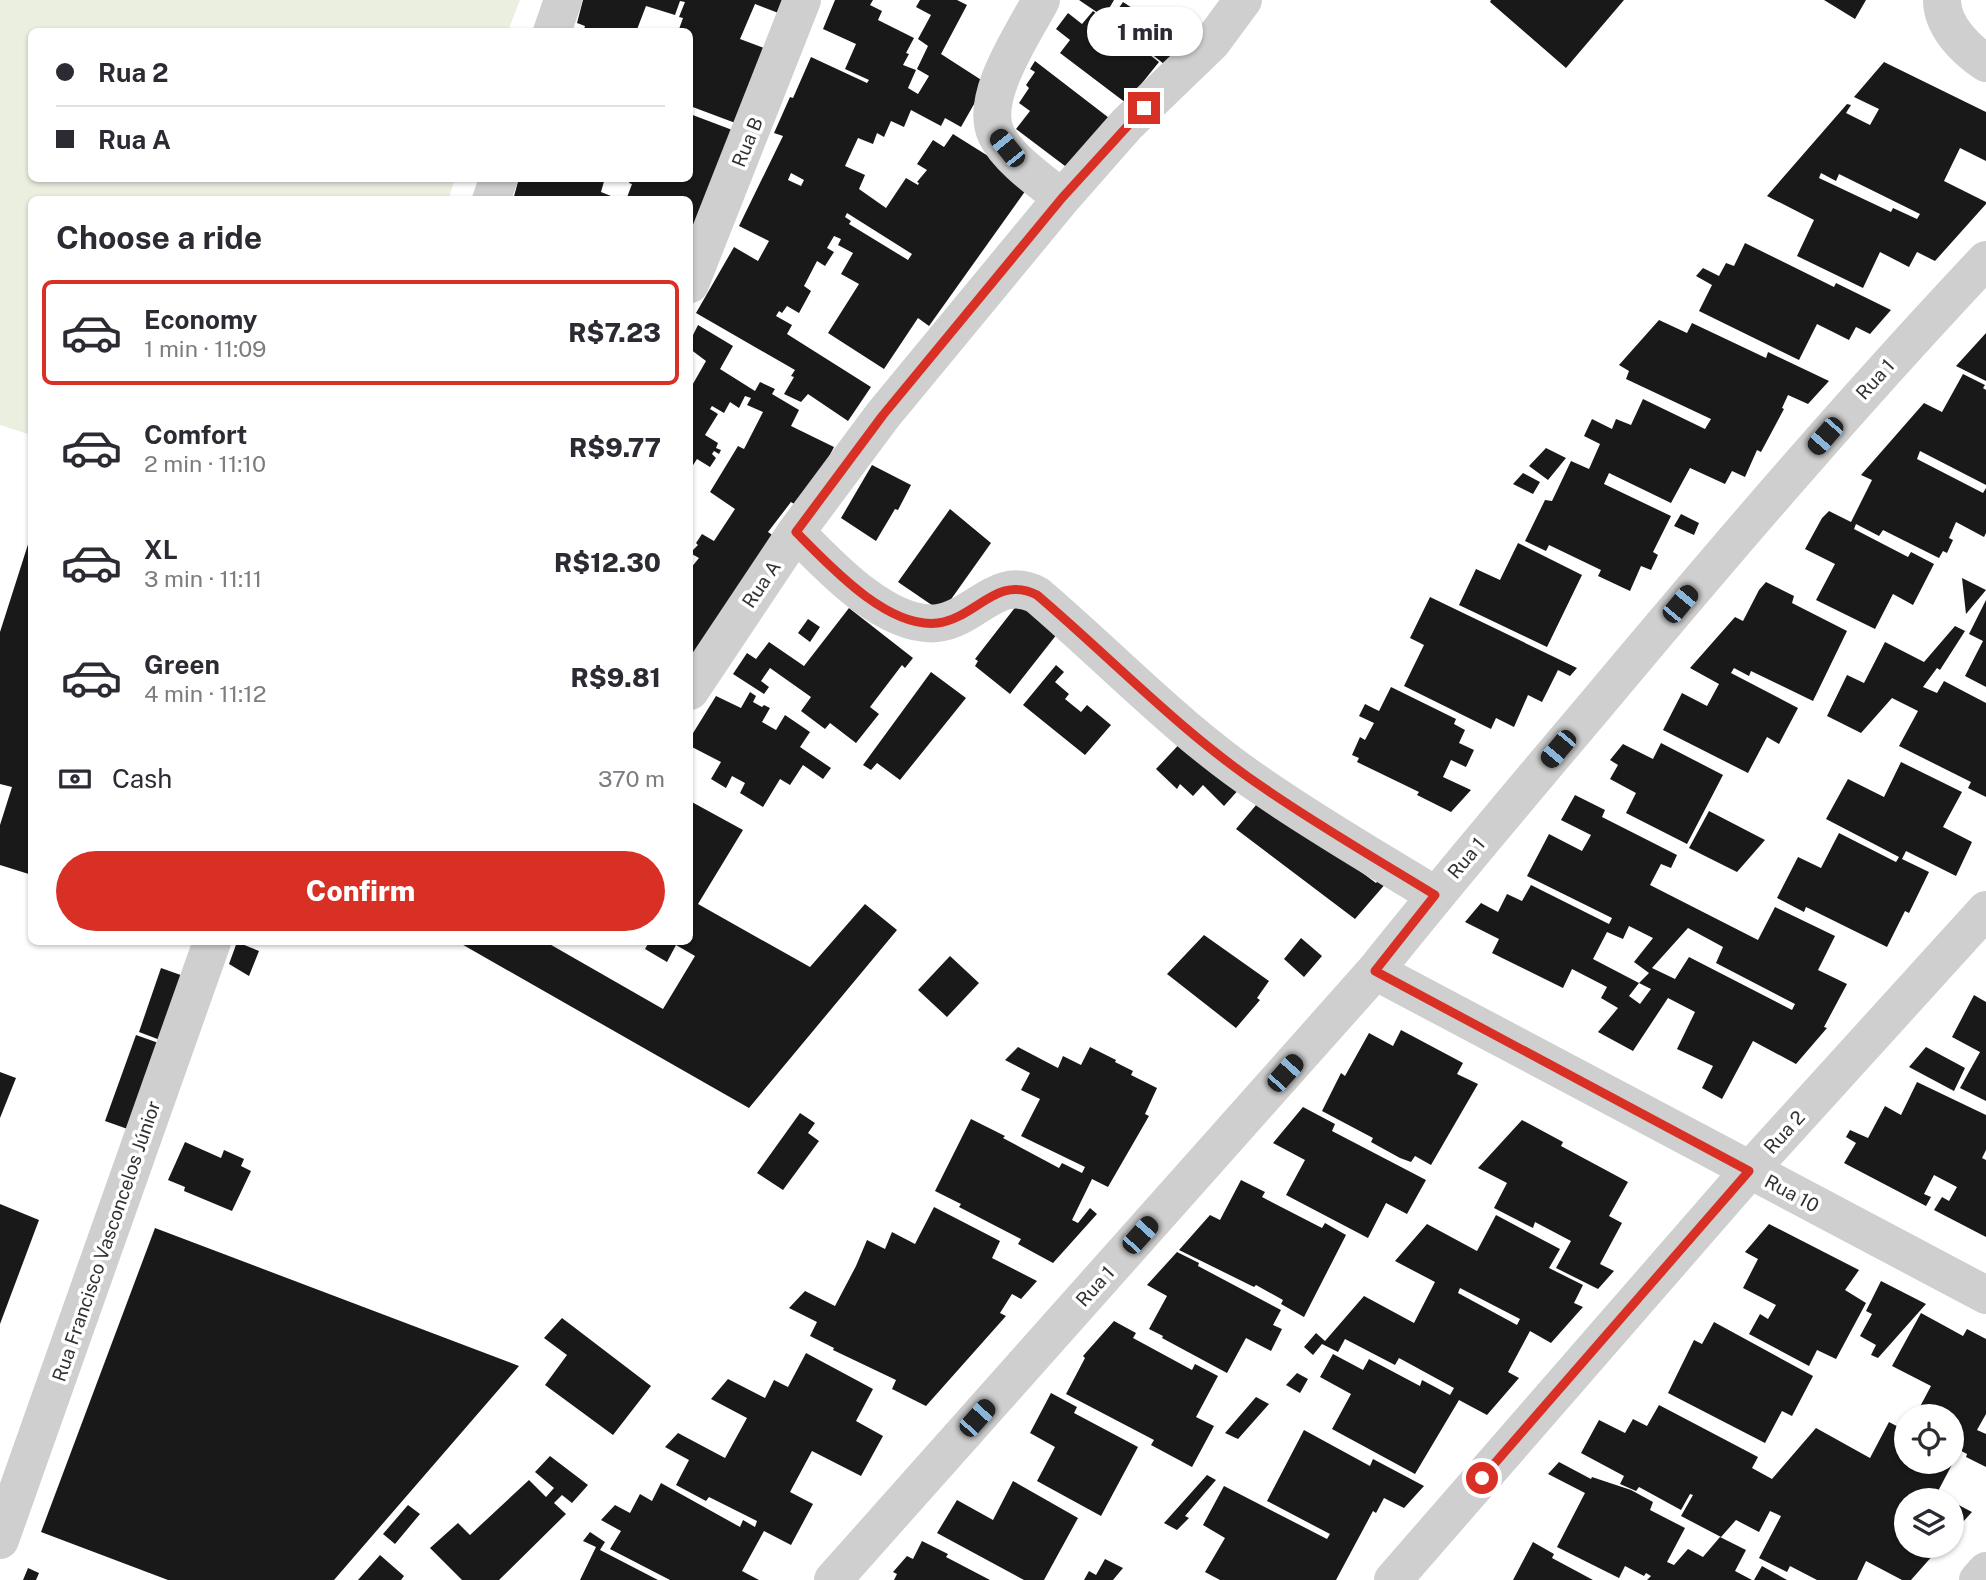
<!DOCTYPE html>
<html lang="en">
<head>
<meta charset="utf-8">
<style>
	:root { --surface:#fff; --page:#f2f2f3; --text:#2b2b33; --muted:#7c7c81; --line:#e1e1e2; --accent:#d93025 }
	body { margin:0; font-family:"Public Sans",sans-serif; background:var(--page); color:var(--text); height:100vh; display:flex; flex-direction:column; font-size:26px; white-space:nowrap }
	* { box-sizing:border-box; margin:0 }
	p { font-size:23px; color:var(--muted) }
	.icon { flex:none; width:38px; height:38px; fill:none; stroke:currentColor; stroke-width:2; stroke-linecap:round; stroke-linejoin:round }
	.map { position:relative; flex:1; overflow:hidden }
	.details { position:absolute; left:28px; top:196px; width:665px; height:749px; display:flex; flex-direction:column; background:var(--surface); border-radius:10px; box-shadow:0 2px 5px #0004 }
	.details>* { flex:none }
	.banner { position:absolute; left:28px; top:28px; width:665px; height:154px; border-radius:10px; box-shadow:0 2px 5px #0004; display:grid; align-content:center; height:154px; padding:0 28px; background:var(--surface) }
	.controls { position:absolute; left:1894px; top:1404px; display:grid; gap:14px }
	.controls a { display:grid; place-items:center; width:70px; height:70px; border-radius:50%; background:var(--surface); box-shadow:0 2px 5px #0004; font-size:35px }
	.end { position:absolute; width:32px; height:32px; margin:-16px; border:9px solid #d93025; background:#fff; box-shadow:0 0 0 4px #fff }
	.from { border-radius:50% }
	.bubble { position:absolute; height:49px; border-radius:24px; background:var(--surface); box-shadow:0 2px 5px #0004; font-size:23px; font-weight:800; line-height:49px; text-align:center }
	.car { position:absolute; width:21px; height:42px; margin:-21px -10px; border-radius:9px; box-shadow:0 0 5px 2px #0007; background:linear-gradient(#222 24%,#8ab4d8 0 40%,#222 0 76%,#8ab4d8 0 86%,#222 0) }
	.banner b { display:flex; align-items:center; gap:24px; height:66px; font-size:26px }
	.banner b+b { border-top:2px solid var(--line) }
	.banner i { width:18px; height:18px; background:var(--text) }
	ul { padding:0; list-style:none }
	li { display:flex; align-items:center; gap:21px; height:105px; margin:0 14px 10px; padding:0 14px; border:4px solid transparent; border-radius:10px }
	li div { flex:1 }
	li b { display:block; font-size:26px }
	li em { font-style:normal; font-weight:800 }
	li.active { border-color:var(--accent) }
	li>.icon { width:63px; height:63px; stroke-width:1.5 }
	h2 { padding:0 28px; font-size:32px; line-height:84px }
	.pay { display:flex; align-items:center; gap:18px; height:77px; padding:0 28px; font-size:26px }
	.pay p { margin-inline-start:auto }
	.action { display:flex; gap:14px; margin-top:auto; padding:14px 28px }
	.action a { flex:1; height:80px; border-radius:42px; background:var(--accent); color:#fff; font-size:28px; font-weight:800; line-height:80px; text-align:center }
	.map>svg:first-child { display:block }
	.green { fill:#ebefe0 }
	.building { fill:#191919; fill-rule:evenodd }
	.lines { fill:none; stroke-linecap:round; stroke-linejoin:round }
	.minor { stroke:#cfcfcf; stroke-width:38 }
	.route { stroke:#d93025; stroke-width:9 }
	.labels { text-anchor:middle; stroke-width:7; stroke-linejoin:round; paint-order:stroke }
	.street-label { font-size:19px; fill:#323232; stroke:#fff }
</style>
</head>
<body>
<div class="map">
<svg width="1986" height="1580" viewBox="0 0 1986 1580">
	<rect width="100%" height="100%" fill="#fff"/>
	<!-- green -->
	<path class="green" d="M0,0h520l-12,31 -476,1v146l423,1 -7,21h-416l-1,235 -31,-10z"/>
	<!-- building -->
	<path class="building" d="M583,0h203l-5,14 -26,-10 -15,35 27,10 -29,75 -48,-18v-74h-12l5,-14 -4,-1 6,-15 -5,-1 -5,14 -29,-9 -10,26h-53l2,-6 -8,-3z
		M835,0h38l-3,5 12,6 -4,9 36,18 -8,15 3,1 -6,11 13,5 -8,18 10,6 11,-18 -12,-7 11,-23 -10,-7 13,-24 -15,-8 4,-7h37l10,5 -26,49 45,29 -25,44 -16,-9 -4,8 -30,-16 -7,17 -13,-6 -7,16 -7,-4 -4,11 -15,-6 -13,28 20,9 -6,14 27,19 20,-30 12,7 1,-2 -2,-1 10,-12 -10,-6 16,-24 11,7 9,-13 78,49 -102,143 -11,-8 -34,51 -56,-36 31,-49 -18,-10 12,-21 -15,-8 3,-6 -7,-3 -7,12 7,4 -9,14 -8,-5 -13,25 7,5 -12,22 -12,-7 -5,7 -3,-2 -3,5 16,9 -5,9 84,53 -23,34 -40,-27 -7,8 -17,-8 10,-17 -3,-1 4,-6 -99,-57 38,-66 24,14 11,-20 -30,-15 44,-90 -9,-3 16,-36 3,1 18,-41 56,26 2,-3 -24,-11 11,-25 -33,-15zM791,173l13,7 -3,6 -13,-6zM847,213l65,41 -4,6 -59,-36 2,-3 -6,-4z
		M1079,0h35l-10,17z
		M1491,0h133l-58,68 -76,-66z
		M1824,0h42l-11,19z
		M1123,2l61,40 -20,22 -54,-43z
		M1093,11l66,51 -33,41 -66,-50 10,-13 -14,-11 12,-16 14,11z
		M1035,61l78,60 -44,48 -53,-40 14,-18 -11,-8 10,-15 -3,-3 9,-13 -5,-3z
		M1884,62l102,50v49l-26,-13 -16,33 42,21v2l-51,57 -18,-9 -8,15 -29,-15 -17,36 -66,-32 17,-36 -47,-24 80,-92 4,1 -5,8 24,12 9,-16 -25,-12zM1821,173l15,8 3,-7 81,40 -3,5 -24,-11 -2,4 -72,-34z
		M690,114l45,17 -45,115v-46h-64l6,-16 -3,-1 2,-5h59z
		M519,178h86l-4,14 20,8h-108z
		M1745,243l89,44 2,-4 55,27 -21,24 -14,-7 -7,13 -32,-16 -18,36 -100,-49 13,-26 -16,-9 7,-8 16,8 7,-13 8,3z
		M1659,320l28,13 5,-10 74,35 2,-6 61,29 -21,23 -20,-9 -6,13 2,1 -23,43 -4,-2 -12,27 -13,-6 -7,13 -35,-16 -19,35 -62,-30 -5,11 67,32 -18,36 5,3 -7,15 -10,-4 -11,25 -32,-15 3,-6 -52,-25 -3,6 -21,-10 20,-41 7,1 19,-40 18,8 11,-25 -16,-8 8,-17 20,10 4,-10 15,6 12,-26 62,30 6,-10 -85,-40 3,-8 -10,-6z
		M698,325l35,21 -13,23 35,22 5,-9 15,7 -3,5 27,16 -8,16 43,21 -32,62 -11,-7 -23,30 10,7 -88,134v-104l9,-11 -9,-5 8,-8 -2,-2 6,-9 12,7 21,-32 -25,-17 28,-46 6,3 19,-37 -16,-7 4,-7 -6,-2 -6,12 -9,-6 -6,11 -12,-7 -2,3 8,5 -13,21 13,8 -2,5 5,2 -2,4 -5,-3 -2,3 4,4 -6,9 -13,-8 -7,11v-81l16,-28 -16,-12v-8z
		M1986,333v48l-30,-15z
		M1963,374l22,11 -2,3 3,2v95l-66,-34 -3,8 66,34 3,-5v45l-2,4 -28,-15 -7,16 4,2 -6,13 -4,-2 -4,7 -56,-28 -4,6 -23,-12 -2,5 54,28 3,-5 23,12 -21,41 -20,-11 -18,35 -59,-29 19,-36 -30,-15 17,-31 7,-7 22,11 21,-42 -11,-5 63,-72 18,9z
		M1546,448l20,10 -18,22 -19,-14z
		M872,465l39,20 -13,25 -3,-1 -19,32 -35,-23z
		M1523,473l17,9 -7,12 -20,-10z
		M950,509l41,34 -49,69 -44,-30z
		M1681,514l18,9 -5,12 -20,-9z
		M31,535h1v340l-32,-10v-40l12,-38 -12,-3v-152z
		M1518,543l64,32 -35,72 -88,-42 17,-36 24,11z
		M1962,578l24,12 -20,24z
		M1766,582l28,14 -2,7 55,28 -34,70 -62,-30 -2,5 -15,-8 -3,5 67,35 -19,36 -12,-7 -19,36 -85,-43 19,-37 25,13 12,-22 -29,-16 45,-51 8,4 16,-31z
		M1430,597l147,71 -7,8 -12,-6 -16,32 -14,-7 -14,32 -18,-9 -5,11 -87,-43 20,-41 -14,-7z
		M1986,600v87l-21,-11 18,-35 -14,-7z
		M1017,605l44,24 -51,65 -35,-28 3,-5 -3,-2z
		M849,608l64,50 -8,10 -3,-3 -32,42 9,7 -23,29 -26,-20 -5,6 -24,-18 10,-14 -41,-29 -9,13 8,6 -5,7 -31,-20 14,-21 9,6 13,-17 35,24z
		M808,619l12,8 -10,15 -12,-9z
		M1955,626l10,5 -25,39 -3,-2 -14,19 14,6 7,-12 42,22v94l-18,-9 3,-6 -72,-36 19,-35 -26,-13 -31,35 -34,-17 20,-41 17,8 21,-41 39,20z
		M1056,665l8,7 -9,10 14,12 -4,5 16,13 6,-7 24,20 -26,30 -62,-50z
		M931,672l35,26 -66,82 -23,-17 -6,7 -8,-5z
		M1391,687l65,32 -2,5 11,6 -6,13 15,7 -8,17 -15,-7 -8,17 28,13 -20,22 -34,-17 2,-3 -62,-30 2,-4 -7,-3 8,-18 5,3 9,-17 -15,-7 6,-12 14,7z
		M750,692l6,4 -3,6 9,5 2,-2 6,3 -8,14 14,8 9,-15 25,17 -10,15 31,21 -8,11 -20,-14 -13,20 -10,-6 -17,28 -23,-14 5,-10 -13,-7 -6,12 -15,-9 10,-17 -31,-16v-8l26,-42 25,12z
		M1186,737l55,50 -17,19 -21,-21 -10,11 -13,-12 -3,5 -21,-20z
		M1661,743l62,32 -36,69 -61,-31 10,-20 -26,-14 8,-14 -8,-5 13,-16 30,15z
		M1901,762l61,30 -19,35 29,15 -16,34 -50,-25 -4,8 27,13 -20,41 -4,-2 -18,36 -81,-40 -2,5 -27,-14 21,-41 23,11 18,-35 57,29 3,-5 -73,-38 22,-40 36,18z
		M1575,795l30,15 -3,7 75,38 -6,13 -10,-4 -11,21 108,55 17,-33 60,29 -17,34 29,14 -23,43 3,1 -31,36 -43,-23 -31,58 -20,-11 11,-22 -36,-17 18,-37 -27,-14 -35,53 -35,-19 20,-24 -17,-10 6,-11 -35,-18 -9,19 -71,-35 7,-14 -34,-17 16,-19 17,9 9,-18 15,7 9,-16 78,39 3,-6 -85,-42 22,-42 33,17 9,-16 -30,-15zM1629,926l24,12 -19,24 15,11 -10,10 -46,-24 14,-27 16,7zM1688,928l35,19 -7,16 79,41 -3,6 -103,-53 -14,22 -23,-11zM1639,983l12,6 -11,15 -11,-8z
		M1262,798l114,85 4,-5 7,4 -32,37 -119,-90z
		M690,801l53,29 -45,74 112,63 55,-63 32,26 -148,178 -291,-166h88l117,67 32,-53 -19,-11 -9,17 -22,-13 4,-7h41z
		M1709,811l56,29 -28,32 -48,-24z
		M1204,935l65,46 -12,17 3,2 -24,28 -69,-54z
		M1301,938l21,18 -18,21 -20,-18z
		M237,942l22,9 -10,25 -20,-12z
		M950,956l29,27 -32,34 -29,-27z
		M161,968l31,11 -24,64 -29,-11z
		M1974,995l12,7v99l-26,-13 20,-36 -28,-15z
		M1401,1030l62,33 -6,11 21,10 -47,81 -16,-9 -4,6 -11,-4 -29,-16 2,-4 -51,-27 19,-38 4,3 24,-43 24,13z
		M136,1035l31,11 -31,86 -31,-11z
		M1018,1047l40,21 5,-12 18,9 9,-18 26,13 -1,2 18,9 -2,4 26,13 -12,26 4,2 -41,71 -16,-8 -20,41 6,3 12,-15 7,6 -44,49 -35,-19 3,-5 -62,-32 2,-3 -26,-13 36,-72 34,17 -2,2 56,30 3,-5 20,10 3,-6 -64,-31 19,-37 -19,-9 9,-17 -25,-13z
		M1926,1047l39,21 -11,23 -45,-24z
		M0,1072l16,6 -16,40z
		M1917,1082l69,33v35l-4,8 4,2v77l-52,-27 8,-13 7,4 8,-14 -23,-12 -10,19 7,3 -5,9 -82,-43 12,-20 -10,-6 4,-7 18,8 17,-32 16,9z
		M1303,1107l32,17 -3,7 94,49 -19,34 -21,-11 -18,35 -82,-43 19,-35 -32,-17z
		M800,1113l15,10 -7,10 11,8 -36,49 -26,-17z
		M1522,1120l41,22 -2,4 67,36 -19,34 13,7 -22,41 14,7 -16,18 -42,-21 15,-27 -36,-19 -2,6 -39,-20 13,-25 -29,-15z
		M185,1142l36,16 3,-8 20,9 -3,7 10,5 -19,40 -48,-20 1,-4 -17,-7z
		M1241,1180l24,12 -3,5 60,31 3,-5 21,12 -42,82 -23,-13 2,-4 -27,-15 -2,2 -75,-37 31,-35 10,5z
		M0,1204l39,16 -39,104z
		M934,1207l66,34 -8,17 45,23 -16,18 -9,-5 -12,19 6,3 -80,90 -34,-17 4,-9 -63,-30 1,-2 -24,-12 7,-14 -28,-14 16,-17 30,15 21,-40 11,-26 18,9 7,-17 23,12z
		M1496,1215l64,34 -11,19 34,17 -9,18 9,4 -32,36 -21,-12 -22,41 11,6 -32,37 -28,-15 -44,74 -83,-45 19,-35 -31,-17 13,-23 30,16 6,-11 51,27 2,-6 28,15 4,-7 -55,-30 -4,7 -50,-26 -7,13 -16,-8 -9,11 -9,-8 12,-14 9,8 39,-45 50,27 21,-41 -40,-21 32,-37 50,27zM1460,1288l60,31 -3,6 -59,-32z
		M1769,1224l90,46 -14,20 21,13 -30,56 -19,-9 -8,16 -60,-32 11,-20 8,5 8,-14 -33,-17 15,-29 -13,-7z
		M155,1228l364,138 -185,214h-166l-127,-48z
		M1177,1252l22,11 -1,3 83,44 -8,15 9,4 -11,22 -25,-13 -19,35 -65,-35 1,-2 -14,-7 18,-33 -20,-11z
		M1881,1281l45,23 -48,54 -7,-3 5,-10 -16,-9 12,-22 -6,-3z
		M1921,1313l42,23 4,-7 19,10v75l-9,16 9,4v33l-20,-10 1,-3 -15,-8 2,-4 -3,-1v-25h-36l16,-30 -39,-20z
		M562,1318l89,68 -38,49 -68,-50 22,-30 -23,-17z
		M1114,1321l22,12 -3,5 59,32 3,-6 23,12 -22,41 18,9 -22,41 -41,-22 3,-5 -88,-46 19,-36 -2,-2z
		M1714,1322l99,54 -21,40 -10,-5 -17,32 -97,-50 26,-53 8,4z
		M806,1353l67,36 -17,32 27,15 -22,40 -49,-25 -22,41 23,12 -22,41 -27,-14 -22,40 17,9h-89l-60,-31 11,-18 -20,-11 14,-15 15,8 10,-19 12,7 9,-18 79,44 3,-7 12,7 2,-6 -48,-24 -3,4 -30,-16 13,-25 -24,-13 13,-14 47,25 22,-40 -36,-19 17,-20 37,19 9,-18 14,7z
		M1297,1373l11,6 -8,14 -14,-8z
		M1051,1393l26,14 -3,6 64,34 -37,69 -64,-35 18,-34 -25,-14z
		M1256,1397l13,7 -31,35 -13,-6z
		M1659,1405l99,52 -6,11 20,11 44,-51 54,30 19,-36 17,9v30h45v-6l5,2 -19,36 12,7h-43v45h36l-31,35h-9l-36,-19 -9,19h-40l-27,-14 -3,6 -28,-14 22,-42 -11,-5 -11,21 -23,-12 -15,17 -40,-21 12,-21 -3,-1 -9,16 -42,-23 -3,4 -16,-7 4,-8 -43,-23 18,-33 26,13 8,-14 14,7z
		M1304,1430l66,36 3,-7 51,27 -20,22 -20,-10 -8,15 -3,-2 -37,69h-116l-15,-8 20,-34 -22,-13 21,-39 103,53 3,-5 -63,-33z
		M550,1456l38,29 -16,18 -10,-8 -8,8 12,11 -67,66h-37l-32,-32 28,-25 12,12 59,-55 17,17 8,-9 -19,-16z
		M1559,1462l32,17 1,-2 39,13 22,12 -3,8 35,18 -18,34 7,3 14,-16 15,8 17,-20 26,13 -11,21 17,9h-105l4,-4 -5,-3 -2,3 -19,-10 -6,12 -62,-31 28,-54 -37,-19z
		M1207,1475l9,5 -31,36 4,2 -12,12 -13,-7z
		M1013,1481l65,37 -34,62h-20l-87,-47 20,-33 36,20z
		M1951,1501l21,11 -21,23z
		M408,1505l12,9 -25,30 -12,-10z
		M590,1532l15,10 -5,8 58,30h-78l16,-33 -13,-6z
		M922,1541l26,13 -2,3 44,23h-96l3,-6 -4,-2 14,-16 6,3z
		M1533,1542l21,12 -2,4 41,22h-80z
		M380,1555l24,21 -3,4h-43z
		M1105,1559l18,9 -10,12h-29l5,-9 7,4z
		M1762,1566l25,14h-33z
		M28,1568l11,5 -3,7h-13z"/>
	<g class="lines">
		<!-- minor -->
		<path class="minor" d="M1041,0c-17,33 -62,97 -45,134 12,25 46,48 66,64
			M1942,0c0,26 23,49 44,63
			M552,32l11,-32
			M491,200l8,-22
			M690,284l112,-284
			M796,532c32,33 91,97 142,91 38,-5 59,-49 99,-28 75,64 144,138 227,193 55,38 114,72 171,107
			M690,691l106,-159 87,-117 179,-217 65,-74 85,-82 31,-42
			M1375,971l611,324
			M0,1540l212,-598
			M833,1580l542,-609c75,-94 153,-186 230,-277 124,-148 249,-294 381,-434
			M1393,1580l356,-409 237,-261
			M1978,1580l8,-9"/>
	</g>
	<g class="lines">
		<!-- route -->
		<path class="route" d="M1144,108l-82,90 -179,217 -87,117c33,33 91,97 142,91 38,-5 59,-49 99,-28 74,63 146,139 227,193 55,38 114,72 171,107l-60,76 374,200 -267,307"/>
	</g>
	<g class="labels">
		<!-- street labels -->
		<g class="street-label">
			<text transform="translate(747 142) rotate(-68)" y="7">Rua B</text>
			<text transform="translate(1875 379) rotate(-48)" y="7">Rua 1</text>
			<text transform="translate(761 584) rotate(-56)" y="7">Rua A</text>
			<text transform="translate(1466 858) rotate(-50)" y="7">Rua 1</text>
			<text transform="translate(1784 1132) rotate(-48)" y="7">Rua 2</text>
			<text transform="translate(1792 1193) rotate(28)" y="7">Rua 10</text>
			<text transform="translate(106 1241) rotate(-71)" y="7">Rua Francisco Vasconcelos Júnior</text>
			<text transform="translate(1095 1286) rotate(-48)" y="7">Rua 1</text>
		</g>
	</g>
</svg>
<div class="controls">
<a><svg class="icon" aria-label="locate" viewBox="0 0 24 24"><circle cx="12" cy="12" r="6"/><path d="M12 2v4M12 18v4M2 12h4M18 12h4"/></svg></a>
<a><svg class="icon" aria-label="layers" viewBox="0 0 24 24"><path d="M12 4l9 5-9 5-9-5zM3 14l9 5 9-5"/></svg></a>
</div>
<i class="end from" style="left:1482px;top:1478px"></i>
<i class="end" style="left:1144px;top:108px"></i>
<div class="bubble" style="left:1087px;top:7px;width:116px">1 min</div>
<i class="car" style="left:1007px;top:148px;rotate:321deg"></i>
<i class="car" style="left:1825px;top:436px;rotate:221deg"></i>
<i class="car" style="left:1680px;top:604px;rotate:40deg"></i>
<i class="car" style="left:1558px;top:749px;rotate:220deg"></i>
<i class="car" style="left:1285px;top:1073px;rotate:42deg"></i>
<i class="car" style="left:1140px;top:1235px;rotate:42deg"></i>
<i class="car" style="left:977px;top:1418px;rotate:42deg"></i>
<div class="banner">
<b><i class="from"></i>Rua 2</b>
<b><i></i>Rua A</b>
</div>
<section class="details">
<h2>Choose a ride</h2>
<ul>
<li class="active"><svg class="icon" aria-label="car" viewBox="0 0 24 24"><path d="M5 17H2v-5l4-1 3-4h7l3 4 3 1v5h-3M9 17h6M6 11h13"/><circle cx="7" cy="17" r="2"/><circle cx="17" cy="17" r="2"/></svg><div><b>Economy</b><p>1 min · 11:09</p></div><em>R$7.23</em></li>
<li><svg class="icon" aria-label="car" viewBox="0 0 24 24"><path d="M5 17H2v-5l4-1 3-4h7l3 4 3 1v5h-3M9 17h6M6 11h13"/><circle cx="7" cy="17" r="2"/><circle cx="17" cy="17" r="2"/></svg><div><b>Comfort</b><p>2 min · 11:10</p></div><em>R$9.77</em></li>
<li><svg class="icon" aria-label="car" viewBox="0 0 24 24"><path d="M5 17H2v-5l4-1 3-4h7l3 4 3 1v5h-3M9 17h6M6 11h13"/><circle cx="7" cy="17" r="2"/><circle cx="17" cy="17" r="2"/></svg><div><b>XL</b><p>3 min · 11:11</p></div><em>R$12.30</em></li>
<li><svg class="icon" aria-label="car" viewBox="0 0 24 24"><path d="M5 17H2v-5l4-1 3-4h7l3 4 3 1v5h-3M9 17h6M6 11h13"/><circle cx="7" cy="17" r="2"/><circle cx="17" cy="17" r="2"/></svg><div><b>Green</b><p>4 min · 11:12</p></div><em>R$9.81</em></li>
</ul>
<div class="pay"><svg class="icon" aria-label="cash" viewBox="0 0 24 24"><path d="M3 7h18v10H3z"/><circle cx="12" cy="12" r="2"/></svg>Cash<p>370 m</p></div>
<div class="action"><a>Confirm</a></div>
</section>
</div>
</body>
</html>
